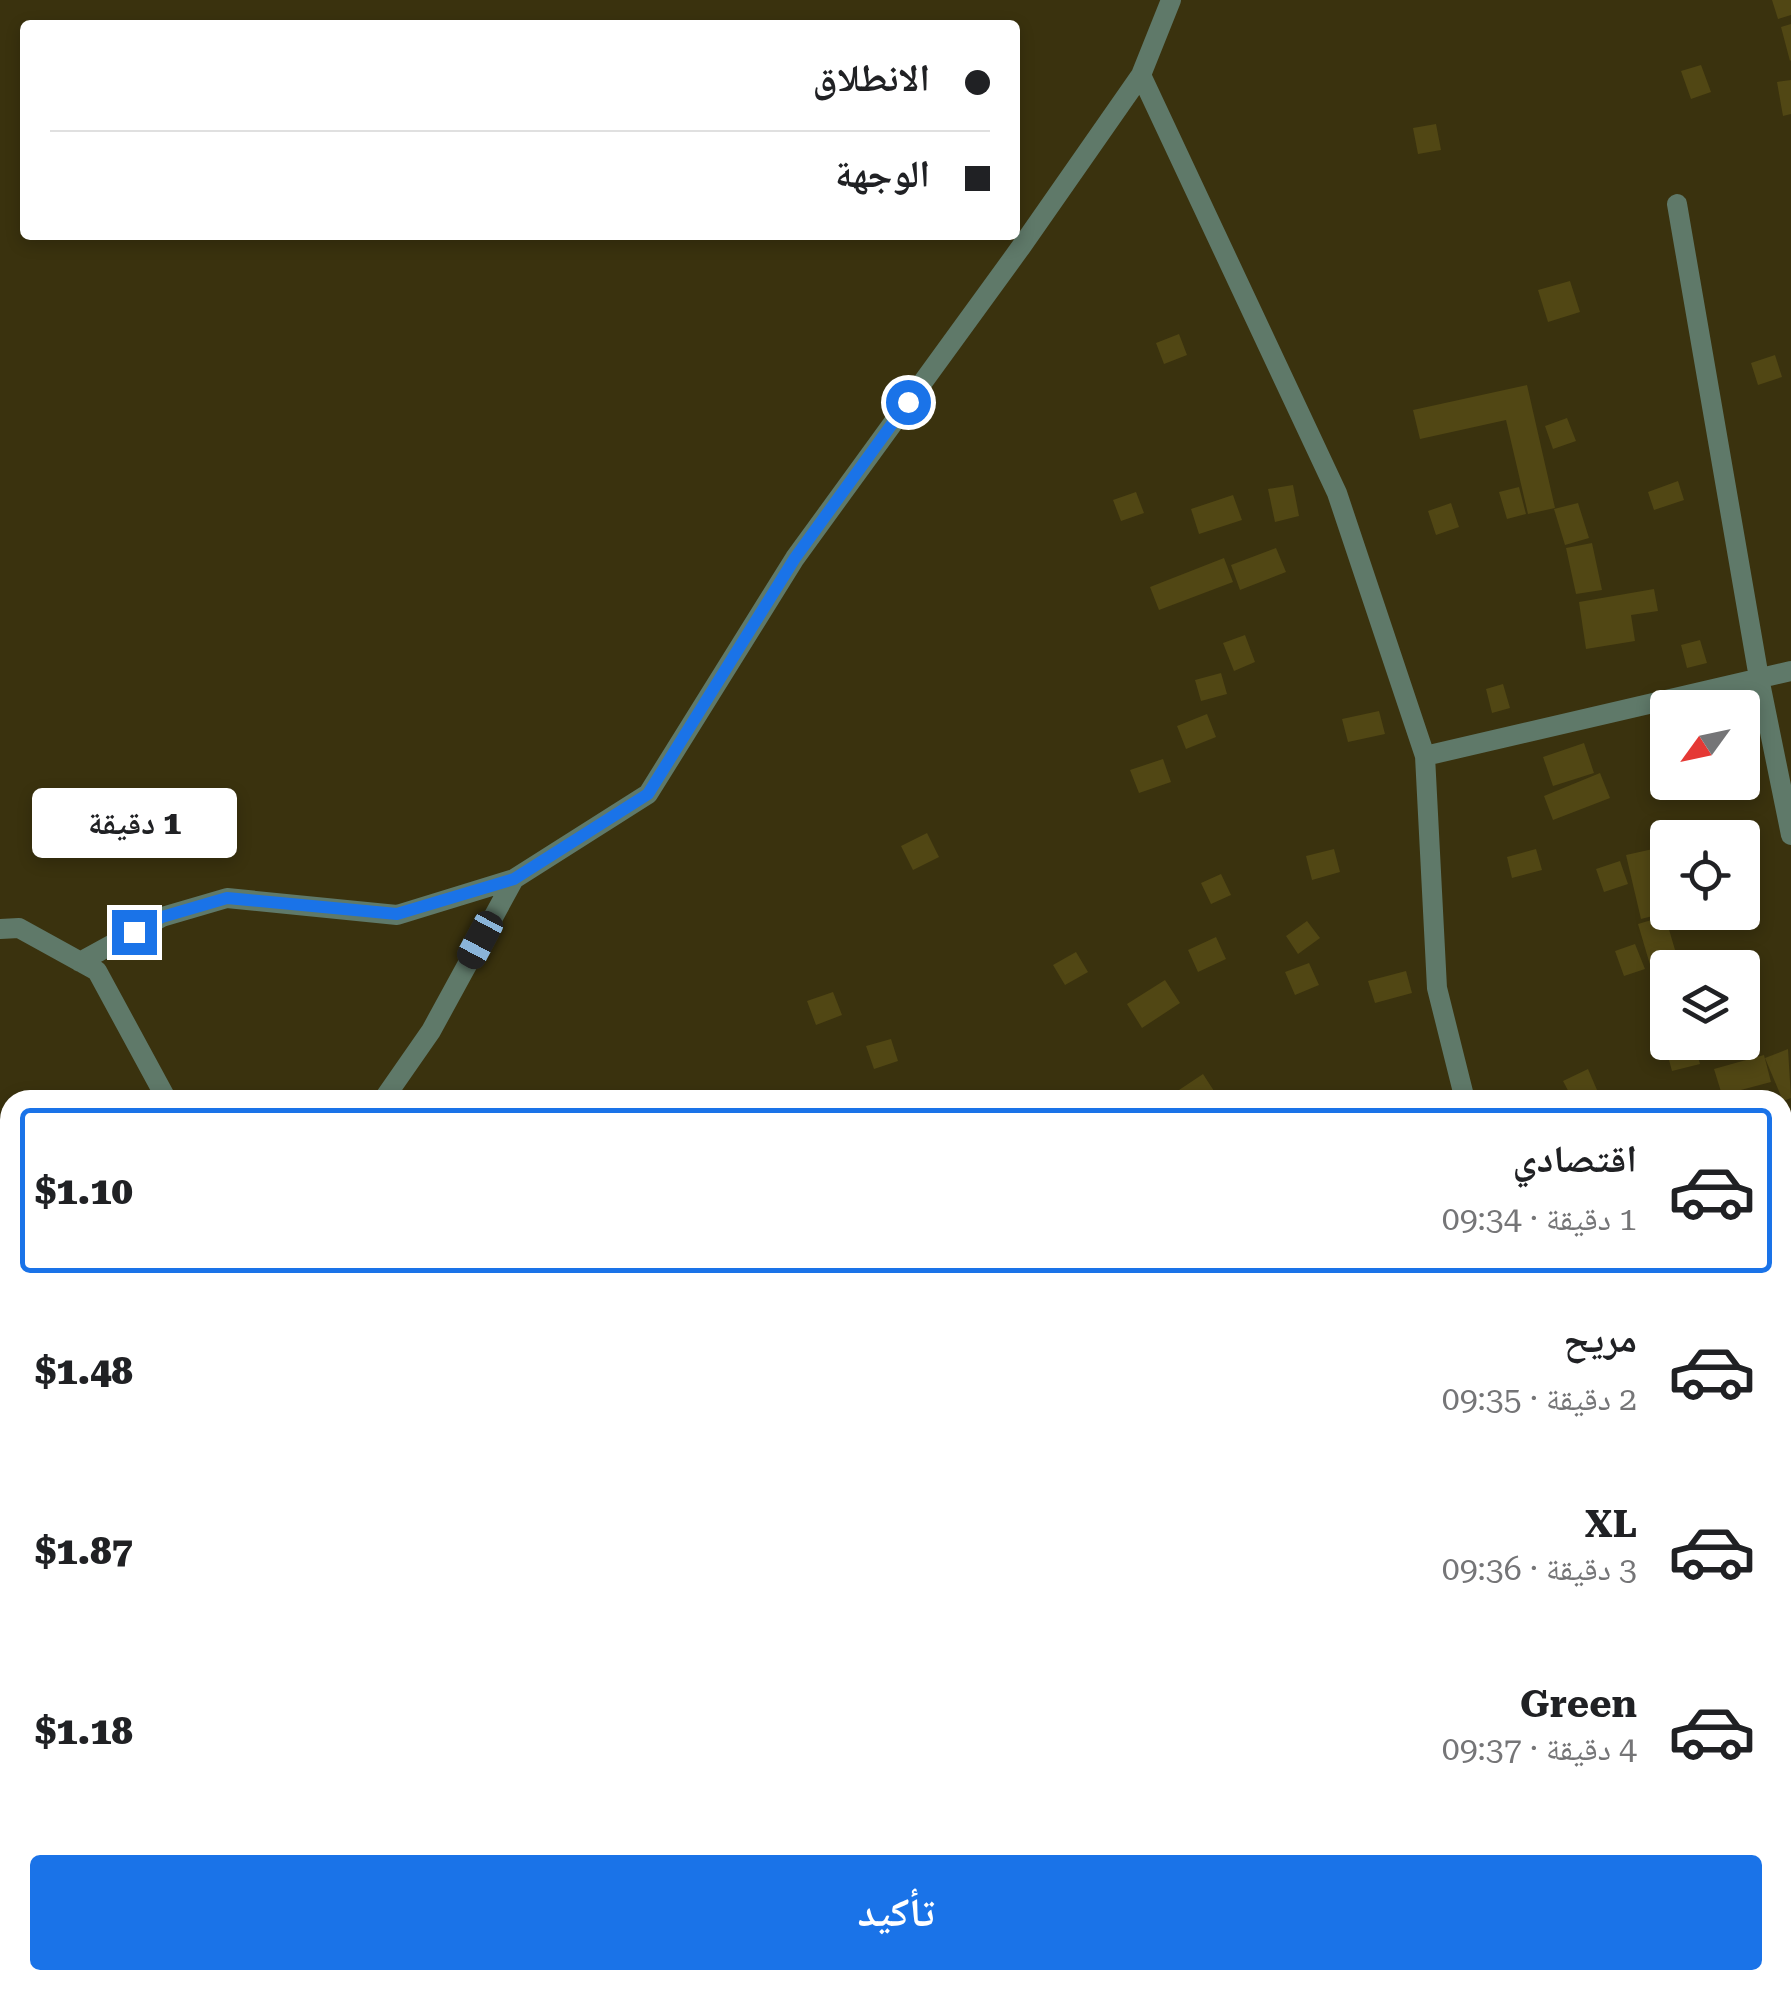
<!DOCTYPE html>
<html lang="ar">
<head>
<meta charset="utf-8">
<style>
	:root { --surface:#fff; --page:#f2f2f2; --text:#202124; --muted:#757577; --line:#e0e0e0; --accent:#1a73e8 }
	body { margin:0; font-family:"Roboto Serif","Noto Naskh Arabic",serif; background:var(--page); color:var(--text); direction:rtl; height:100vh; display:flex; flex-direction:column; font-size:38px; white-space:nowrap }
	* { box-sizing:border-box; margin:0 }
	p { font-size:32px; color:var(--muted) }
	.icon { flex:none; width:55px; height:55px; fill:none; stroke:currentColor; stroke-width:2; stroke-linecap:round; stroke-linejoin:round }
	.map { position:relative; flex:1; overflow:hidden; direction:ltr }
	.drawer { position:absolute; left:0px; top:1090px; width:1792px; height:900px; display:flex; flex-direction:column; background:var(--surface); border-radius:30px 30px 0 0; box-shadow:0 5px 15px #0003; direction:rtl }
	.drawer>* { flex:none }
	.hud { position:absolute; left:20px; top:20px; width:1000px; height:220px; border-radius:10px; box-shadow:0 5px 15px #0003; direction:rtl; display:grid; align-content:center; height:220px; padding:0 30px; background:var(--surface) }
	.needle { width:65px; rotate:237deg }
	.controls { position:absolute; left:1650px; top:690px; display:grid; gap:20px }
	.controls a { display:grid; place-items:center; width:110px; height:110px; border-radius:10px; background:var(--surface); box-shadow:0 5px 15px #0003; font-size:50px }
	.end { position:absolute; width:45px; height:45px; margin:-22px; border:12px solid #1a73e8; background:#fff; box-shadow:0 0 0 5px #fff }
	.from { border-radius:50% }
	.bubble { position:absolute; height:70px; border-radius:10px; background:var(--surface); box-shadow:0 5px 15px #0003; font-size:32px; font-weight:800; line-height:70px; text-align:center; direction:rtl }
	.car { position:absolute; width:30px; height:60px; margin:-30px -15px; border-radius:12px; box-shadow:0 0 8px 2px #0007; background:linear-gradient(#222 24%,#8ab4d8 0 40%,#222 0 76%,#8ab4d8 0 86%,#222 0) }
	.hud b { display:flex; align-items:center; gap:35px; height:95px; font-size:38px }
	.hud b+b { border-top:2px solid var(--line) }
	.hud i { width:25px; height:25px; background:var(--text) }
	ul { padding:18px 0 0; list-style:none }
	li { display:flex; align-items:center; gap:30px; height:165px; margin:0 20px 15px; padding:0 10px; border:5px solid transparent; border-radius:10px }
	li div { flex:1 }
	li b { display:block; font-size:38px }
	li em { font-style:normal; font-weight:800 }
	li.active { border-color:var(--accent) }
	li>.icon { width:90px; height:90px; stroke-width:1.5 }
	.action { display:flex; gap:20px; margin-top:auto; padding:20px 30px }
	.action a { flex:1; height:115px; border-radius:10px; background:var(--accent); color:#fff; font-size:40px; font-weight:800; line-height:115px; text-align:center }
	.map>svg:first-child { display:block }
	.building { fill:#514714 }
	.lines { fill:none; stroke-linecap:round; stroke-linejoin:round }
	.minor { stroke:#5f7969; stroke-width:20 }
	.route { stroke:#1a73e8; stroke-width:12 }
</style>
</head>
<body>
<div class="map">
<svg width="1791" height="1990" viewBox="0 0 1791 1990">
	<rect width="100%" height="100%" fill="#3a320e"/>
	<!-- building -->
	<path class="building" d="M1772,0h19v15l-13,4z
		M1791,24v36l-1,1 -9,-34z
		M1701,65l10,27 -20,7 -10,-28z
		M1791,80v34l-8,2 -6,-34z
		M1436,124l5,26 -23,4 -5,-26z
		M1570,281l10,31 -32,10 -10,-32z
		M1179,334l8,21 -23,9 -8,-21z
		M1775,355l7,22 -24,8 -7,-22z
		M1527,385l28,123 -27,6 -22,-94 -86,19 -7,-29z
		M1567,418l9,23 -23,8 -8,-23z
		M1678,481l6,19 -30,10 -6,-18z
		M1293,485l6,31 -24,6 -7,-33z
		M1519,487l7,27 -19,5 -8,-27z
		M1136,492l8,21 -23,8 -8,-21z
		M1233,495l9,25 -43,14 -8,-25z
		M1451,503l8,24 -23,8 -8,-24z
		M1578,503l11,35 -24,7 -11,-36z
		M1592,543l10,47 -26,4 -10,-46z
		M1276,548l10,24 -46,18 -9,-25z
		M1224,558l9,24 -74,28 -9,-23z
		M1654,589l4,22 -27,4 4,26 -49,8 -7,-47z
		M1245,635l10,27 -21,9 -11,-28z
		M1700,640l7,23 -20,5 -6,-23z
		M1221,673l6,21 -26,7 -6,-21z
		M1503,684l7,24 -18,5 -6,-24z
		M1379,711l6,23 -37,8 -6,-23z
		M1207,714l9,23 -30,12 -9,-23z
		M1584,743l10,30 -41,13 -10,-29z
		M1163,759l8,23 -32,11 -9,-23z
		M1600,773l10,25 -57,22 -9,-24z
		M927,833l12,24 -26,13 -12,-24z
		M1334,849l6,23 -28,8 -6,-24z
		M1536,849l6,21 -30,8 -5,-21z
		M1653,849l15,63 -27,7 -15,-64z
		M1620,861l8,23 -24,8 -8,-23z
		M1221,874l10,21 -20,9 -10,-21z
		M1665,916l13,44 -26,8h16v19h-16l-1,-19 -13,-44z
		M1307,921l13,17 -22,16 -12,-18z
		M1216,937l10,22 -28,13 -10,-22z
		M1635,944l10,25 -21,7 -9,-25z
		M1076,952l12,20 -23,13 -12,-20z
		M1309,963l10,22 -24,10 -10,-23z
		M1406,971l6,22 -37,10 -7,-22z
		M1165,980l15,23 -38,25 -15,-24z
		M833,992l9,23 -26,10 -9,-24z
		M1668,1025v17h26l6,22 -28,7 -12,-44z
		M891,1039l7,22 -24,8 -8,-23z
		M1788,1049l3,49 -8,3 -18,-43z
		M1764,1055l7,27 -49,13 -8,-26z
		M1588,1069l9,21 -24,10 -10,-19z
		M1203,1074l11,17 -14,9h-36z
		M656,1980h29l6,10h-29z
		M1253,1980h49l3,10h-49z
		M1510,1980h28l3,10h-28z"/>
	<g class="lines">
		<!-- minor -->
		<path class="minor" d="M1141,75l196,418 88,263 12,232 28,112
			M1677,204l82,474 32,157
			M1425,756l366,-85
			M0,929l19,-1 78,43 70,129
			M80,962l82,-45 65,-19 170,17 117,-36
			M383,1100l48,-69 83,-152 134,-85 147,-236 226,-311 120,-172 30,-75
			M245,1980l2,10
			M1663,1980l2,10
			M172,1990l55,-10"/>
	</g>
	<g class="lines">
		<!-- route -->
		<path class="route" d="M134,932l28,-15 65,-19 170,16 117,-35 134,-85 147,-236 113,-156"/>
	</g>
</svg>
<div class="controls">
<a><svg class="needle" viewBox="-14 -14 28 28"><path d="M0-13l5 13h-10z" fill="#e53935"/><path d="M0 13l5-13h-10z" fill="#757577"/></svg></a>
<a><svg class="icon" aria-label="locate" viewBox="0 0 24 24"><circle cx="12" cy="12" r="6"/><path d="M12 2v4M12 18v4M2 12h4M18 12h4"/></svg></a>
<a><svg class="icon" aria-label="layers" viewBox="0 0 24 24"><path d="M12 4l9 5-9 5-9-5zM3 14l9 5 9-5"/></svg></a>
</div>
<i class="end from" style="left:908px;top:402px"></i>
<i class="end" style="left:134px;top:932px"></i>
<div class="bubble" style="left:32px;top:788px;width:205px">1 دقيقة</div>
<i class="car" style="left:480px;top:940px;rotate:208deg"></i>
<div class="hud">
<b><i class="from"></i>الانطلاق</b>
<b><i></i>الوجهة</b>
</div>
<section class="drawer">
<ul>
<li class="active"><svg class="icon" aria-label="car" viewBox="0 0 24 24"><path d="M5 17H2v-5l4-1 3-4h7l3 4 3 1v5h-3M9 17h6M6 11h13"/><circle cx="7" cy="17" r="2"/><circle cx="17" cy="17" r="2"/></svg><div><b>اقتصادي</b><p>1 دقيقة · 09:34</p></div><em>$1.10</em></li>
<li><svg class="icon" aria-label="car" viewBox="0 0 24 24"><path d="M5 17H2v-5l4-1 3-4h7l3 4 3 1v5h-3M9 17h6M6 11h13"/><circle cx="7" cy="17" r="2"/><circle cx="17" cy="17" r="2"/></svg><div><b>مريح</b><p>2 دقيقة · 09:35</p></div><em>$1.48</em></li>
<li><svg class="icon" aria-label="car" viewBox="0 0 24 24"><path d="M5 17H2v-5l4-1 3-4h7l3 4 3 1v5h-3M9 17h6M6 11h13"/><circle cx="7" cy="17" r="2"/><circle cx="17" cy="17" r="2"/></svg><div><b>XL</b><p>3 دقيقة · 09:36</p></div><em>$1.87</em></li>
<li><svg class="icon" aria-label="car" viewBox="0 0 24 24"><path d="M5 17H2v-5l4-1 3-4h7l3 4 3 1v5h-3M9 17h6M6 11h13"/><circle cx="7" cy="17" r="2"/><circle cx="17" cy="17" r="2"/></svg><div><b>Green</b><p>4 دقيقة · 09:37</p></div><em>$1.18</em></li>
</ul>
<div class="action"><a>تأكيد</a></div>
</section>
</div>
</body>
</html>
